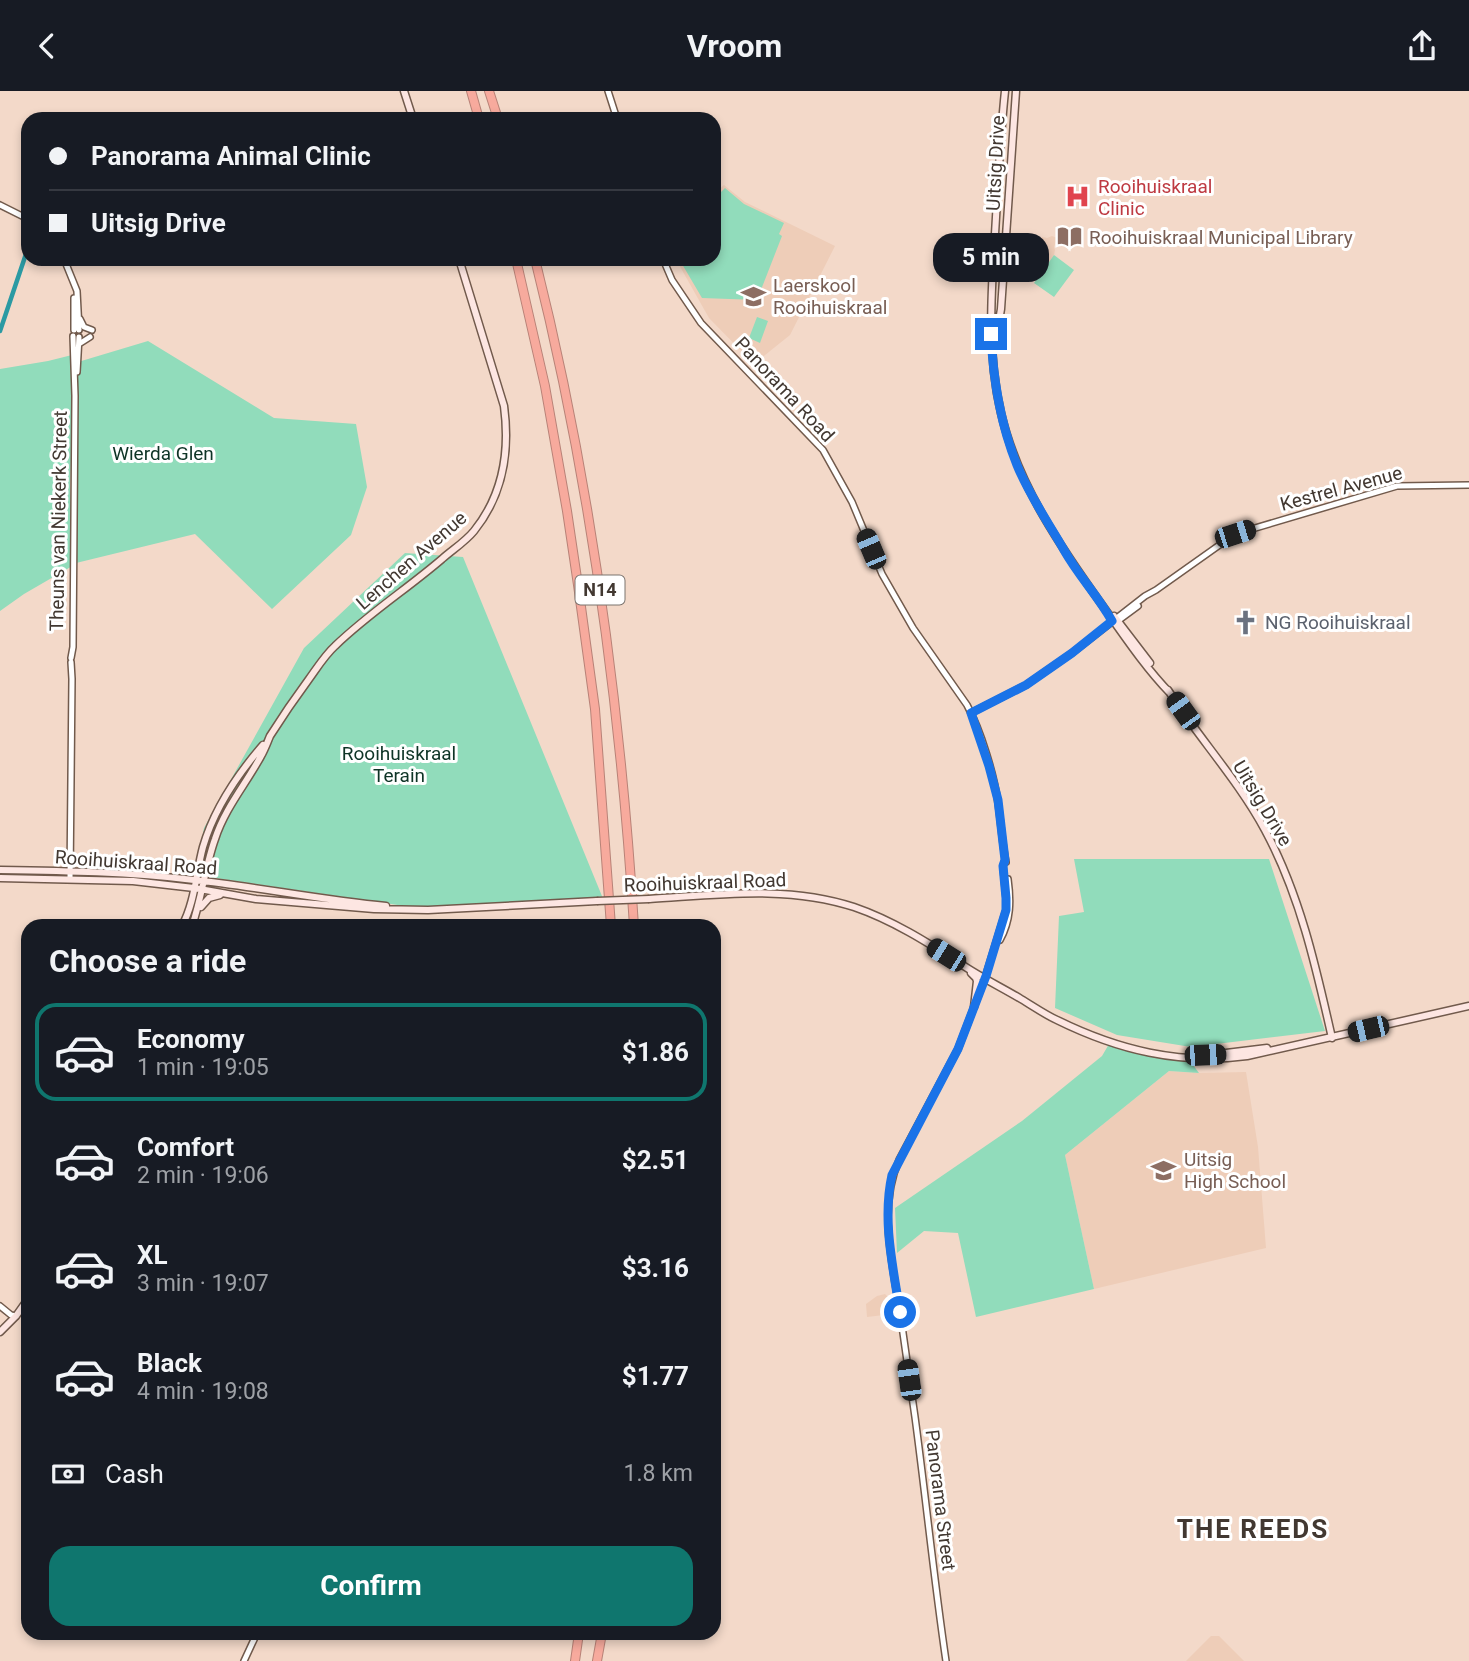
<!DOCTYPE html>
<html lang="en">
<head>
<meta charset="utf-8">
<style>
	:root { --surface:#171b24; --page:#242831; --text:#f1f3f6; --muted:#9ea1a6; --line:#363941; --accent:#0f766e }
	body { margin:0; font-family:Roboto,sans-serif; background:var(--page); color:var(--text); height:100vh; display:flex; flex-direction:column; font-size:26px; white-space:nowrap }
	* { box-sizing:border-box; margin:0 }
	p { font-size:23px; color:var(--muted) }
	.icon { flex:none; width:38px; height:38px; fill:none; stroke:currentColor; stroke-width:2; stroke-linecap:round; stroke-linejoin:round }
	.map { position:relative; flex:1; overflow:hidden }
	.drawer { position:absolute; left:21px; top:828px; width:700px; height:721px; display:flex; flex-direction:column; background:var(--surface); border-radius:21px; box-shadow:0 4px 10px #0003 }
	.drawer>* { flex:none }
	.guide { position:absolute; left:21px; top:21px; width:700px; height:154px; border-radius:21px; box-shadow:0 4px 10px #0003; display:grid; align-content:center; height:154px; padding:0 28px; background:var(--surface) }
	.end { position:absolute; width:32px; height:32px; margin:-16px; border:9px solid #1a73e8; background:#fff; box-shadow:0 0 0 4px #fff }
	.from { border-radius:50% }
	.bubble { position:absolute; height:49px; border-radius:21px; background:var(--surface); box-shadow:0 4px 10px #0003; font-size:23px; font-weight:700; line-height:49px; text-align:center }
	.car { position:absolute; width:21px; height:42px; margin:-21px -10px; border-radius:9px; box-shadow:0 0 5px 2px #0007; background:linear-gradient(#222 24%,#8ab4d8 0 40%,#222 0 76%,#8ab4d8 0 86%,#222 0) }
	.guide b { display:flex; align-items:center; gap:24px; height:66px; font-size:26px }
	.guide b+b { border-top:2px solid var(--line) }
	.guide i { width:18px; height:18px; background:var(--text) }
	ul { padding:0; list-style:none }
	li { display:flex; align-items:center; gap:21px; height:98px; margin:0 14px 10px; padding:0 14px; border:4px solid transparent; border-radius:21px }
	li div { flex:1 }
	li b { display:block; font-size:26px }
	li em { font-style:normal; font-weight:700 }
	li.active { border-color:var(--accent) }
	li>.icon { width:63px; height:63px; stroke-width:1.5 }
	h2 { padding:0 28px; font-size:32px; line-height:84px }
	.pay { display:flex; align-items:center; gap:18px; height:77px; padding:0 28px; font-size:26px }
	.pay p { margin-inline-start:auto }
	.button { display:flex; gap:14px; margin-top:auto; padding:14px 28px }
	.button a { flex:1; height:80px; border-radius:21px; background:var(--accent); color:#fff; font-size:28px; font-weight:700; line-height:80px; text-align:center }
	header { display:flex; justify-content:space-between; align-items:center; height:91px; padding:0 28px; background:var(--surface); font-size:32px; font-weight:700 }
	.map>svg:first-child { display:block }
	.built { fill:#eecdb8 }
	.green { fill:#91dcbb }
	.lines { fill:none; stroke-linecap:round; stroke-linejoin:round }
	.canal { stroke:#2b9aa3; stroke-width:4.5 }
	.tertiary-casing { stroke:#715a4c; stroke-width:8 }
	.secondary-casing { stroke:#715a4c; stroke-width:9 }
	.motorway-casing { stroke:#b88277; stroke-width:10 }
	.tertiary { stroke:#fff; stroke-width:5 }
	.secondary { stroke:#fde6e2; stroke-width:6 }
	.motorway { stroke:#f7aa9d; stroke-width:8 }
	.secondary-bridge-casing { stroke:#715a4c; stroke-width:9; stroke-linecap:butt }
	.secondary-bridge { stroke:#fde6e2; stroke-width:6 }
	.route { stroke:#1a73e8; stroke-width:9 }
	.labels { text-anchor:middle; stroke-width:6; stroke-linejoin:round; paint-order:stroke }
	.shield { fill:#fff; stroke:#7b746f; stroke-width:2 }
	.shield-label { font-size:18px; font-weight:bold; fill:#423831 }
	.street-label { font-size:19px; fill:#423831; stroke:#fff }
	.health-label { font-size:19px; fill:#be3a42; stroke:#fff; text-anchor:start }
	.education-label { font-size:19px; fill:#785e54; stroke:#fff; text-anchor:start }
	.park-label { font-size:19px; fill:#0e3426; stroke:#fff }
	.worship-label { font-size:19px; fill:#5b616d; stroke:#fff; text-anchor:start }
	.district-label { font-size:26px; font-weight:bold; letter-spacing:2px; fill:#423831; stroke:#fff }
</style>
</head>
<body>
<header><svg class="icon" aria-label="back" viewBox="0 0 24 24"><path d="M15 5l-7 7 7 7"/></svg>Vroom<svg class="icon" aria-label="share" viewBox="0 0 24 24"><path d="M12 15V3M7 8l5-5 5 5M5 13v7h14v-7"/></svg></header>
<div class="map">
<svg width="1469" height="1570" viewBox="0 0 1469 1570">
	<rect width="100%" height="100%" fill="#f3d9c9"/>
	<!-- built -->
	<path class="built" d="M724,94l21,17 90,44 -45,89 -36,29 -45,-46 -31,-55 4,-4h32v-65z
		M1052,145l5,2 -3,9 1,3 -1,5 -8,11 -12,-9 5,-17h2l1,-3 5,1z
		M1169,980l30,2 47,-1 12,75 8,101 -172,41 -29,-134z
		M885,1203l5,5 2,15 -25,3 -1,-13 11,-8z
		M1211,1545h8l25,25h-58z"/>
	<!-- green -->
	<path class="green" d="M725,97l19,16 40,19 -5,11 3,2 -25,64 -55,-2 -20,-34 5,-5h27v-60z
		M1054,164l20,15 -20,27 -20,-14z
		M757,226l11,4 -8,22 -11,-5z
		M148,250l126,77 82,6 11,63 -16,48 -79,74 -77,-75 -119,29 2,-201z
		M72,264l2,23 -4,109 4,78 -50,29 -24,17v-242l48,-8z
		M405,462l58,4 141,344 -193,6 -216,-32 9,-47 100,-180z
		M1074,768h195l56,172 -134,16 -74,-12 -62,-27 4,-92 25,-4z
		M1109,953l81,17 9,12 -30,-2 -104,84 29,134 -118,28 -18,-84 -34,-2 -27,22 -2,-45 127,-87 80,-65z"/>
	<g class="lines">
		<!-- canal -->
		<path class="canal" d="M0,240l28,-83"/>
		<defs>
			<path id="tertiary" d="M608,0l9,28
				M0,114l28,14
				M64,168l13,32 2,39
				M663,168l9,21 29,43 122,127 29,52 30,72 31,54 54,77c14,26 27,69 31,98 3,19 4,40 8,59
				M80,228l4,8 8,3
				M74,239v-32
				M79,253l11,-7
				M77,281l2,-35
				M1115,532l23,-17
				M71,567l2,-11 2,-251 -2,-60
				M971,622l55,-28 46,-32 73,-57 11,-6 79,-56 162,-48 72,-1
				M70,788l2,-200 -1,-17
				M1000,849c11,-20 11,-39 8,-61
				M0,1215l11,9 5,1
				M244,1570l13,-28
				M946,1570c-12,-81 -20,-162 -31,-244 -5,-35 -10,-70 -15,-105 -8,-50 -22,-104 -1,-152l59,-111 27,-71 21,-68v-12l-3,-32 2,-6"/>
			<path id="secondary" d="M404,0l9,28
				M1005,0c-5,47 -7,95 -10,143 -4,60 -8,120 6,179 17,73 61,136 104,196 20,28 40,58 64,83
				M994,259l7,-41 15,-218
				M1114,525l36,47
				M1168,599c30,47 70,90 97,140 35,65 51,137 67,208
				M0,779c65,1 129,2 194,10 64,7 128,20 192,26
				M0,787l133,3 61,7 62,11 118,10 54,1 169,-9
				M649,808c68,-4 138,-14 205,8 38,13 73,35 107,57 19,13 40,23 60,35 12,7 23,15 36,21 61,30 122,45 190,36l222,-50
				M201,816l8,-9 11,-3
				M182,835c13,-24 14,-53 21,-79 11,-38 34,-72 60,-102
				M192,835c10,-29 13,-59 23,-87 10,-31 31,-55 46,-83 4,-7 6,-13 9,-20 12,-19 25,-38 39,-57 8,-11 16,-24 26,-33 33,-32 72,-57 107,-87 10,-9 23,-17 32,-28 29,-36 36,-80 30,-125l-45,-147
				M971,882l5,5 1,3 -3,26
				M1218,963l49,-6
				M0,1241l16,-16 12,-17"/>
			<path id="motorway" d="M471,0l8,28
				M489,0l9,28
				M516,168l29,127 22,125 11,74 17,124 16,217
				M535,168c55,219 85,442 99,667
				M575,1570l4,-28
				M597,1570l5,-28"/>
		</defs>
		<!-- tertiary casing -->
		<use href="#tertiary" class="tertiary-casing"/>
		<!-- secondary casing -->
		<use href="#secondary" class="secondary-casing"/>
		<!-- motorway casing -->
		<use href="#motorway" class="motorway-casing"/>
		<!-- tertiary -->
		<use href="#tertiary" class="tertiary"/>
		<!-- secondary -->
		<use href="#secondary" class="secondary"/>
		<!-- motorway -->
		<use href="#motorway" class="motorway"/>
		<defs>
			<path id="secondary-bridge" d="M597,810l52,-2"/>
		</defs>
		<!-- secondary-bridge casing -->
		<use href="#secondary-bridge" class="secondary-bridge-casing"/>
		<!-- secondary-bridge -->
		<use href="#secondary-bridge" class="secondary-bridge"/>
	</g>
	<g class="lines">
		<!-- route -->
		<path class="route" d="M900,1221c-7,-45 -18,-92 -8,-137l66,-126 28,-73 20,-66v-12l-3,-32 2,-6 -7,-60 -9,-34 -18,-53 55,-28 46,-32 40,-32c-14,-25 -34,-46 -48,-71 -16,-28 -35,-55 -47,-85 -17,-42 -24,-86 -26,-131"/>
	</g>
	<!-- icons -->
	<defs>
		<symbol id="hospital-bare" viewBox="-9 -9 18 18"><path d="M-5-5h3v3.5h4V-5h3V5h-3V1.5h-4V5h-3Z" fill="#e0444e" stroke="#fff" stroke-width="2.5" paint-order="stroke"/></symbol>
		<symbol id="library-bare" viewBox="-9 -9 18 18"><path d="M-6-4Q-3-5.5-.7-3.5V5Q-3 3-6 4ZM6-4Q3-5.5 .7-3.5V5Q3 3 6 4Z" fill="#8d6e63" stroke="#fff" stroke-width="2.5" paint-order="stroke"/></symbol>
		<symbol id="school-bare" viewBox="-9 -9 18 18"><path d="M0-5L7-2L0 1L-7-2ZM-4 1L0 2.5L4 1V4Q0 6-4 4Z" fill="#8d6e63" stroke="#fff" stroke-width="2.5" paint-order="stroke"/></symbol>
		<symbol id="church-bare" viewBox="-9 -9 18 18"><path d="M-1.2-6h2.4v3.5h3.3v2.4h-3.3V6h-2.4V-.1h-3.3v-2.4h3.3Z" fill="#6b7280" stroke="#fff" stroke-width="2.5" paint-order="stroke"/></symbol>
	</defs>
	<g fill-rule="evenodd">
		<use href="#hospital-bare" x="1060" y="88" width="35" height="35"/>
		<use href="#library-bare" x="1052" y="128" width="35" height="35"/>
		<use href="#school-bare" x="736" y="188" width="35" height="35"/>
		<use href="#church-bare" x="1228" y="514" width="35" height="35"/>
		<use href="#school-bare" x="1146" y="1062" width="35" height="35"/>
	</g>
	<g class="labels">
		<!-- shield labels -->
		<rect class="shield" x="575.5" y="484.5" width="49" height="29" rx="5"/>
		<g class="shield-label">
			<text x="600" y="505">N14</text>
		</g>
		<!-- street labels -->
		<g class="street-label">
			<text transform="translate(995 72) rotate(-87)" y="7">Uitsig Drive</text>
			<text transform="translate(785 298) rotate(47)" y="7">Panorama Road</text>
			<text transform="translate(1341 397) rotate(-15)" y="7">Kestrel Avenue</text>
			<text transform="translate(58 430) rotate(-89)" y="7">Theuns van Niekerk Street</text>
			<text transform="translate(411 469) rotate(-41)" y="7">Lenchen Avenue</text>
			<text transform="translate(1263 712) rotate(59)" y="7">Uitsig Drive</text>
			<text transform="translate(136 771) rotate(4)" y="7">Rooihuiskraal Road</text>
			<text transform="translate(705 791) rotate(-2)" y="7">Rooihuiskraal Road</text>
			<text transform="translate(941 1409) rotate(83)" y="7">Panorama Street</text>
		</g>
		<!-- health labels -->
		<g class="health-label">
			<text x="1098" y="102">Rooihuiskraal<tspan x="1098" dy="22">Clinic</tspan></text>
		</g>
		<!-- education labels -->
		<g class="education-label">
			<text x="1089" y="153">Rooihuiskraal Municipal Library</text>
			<text x="773" y="201">Laerskool<tspan x="773" dy="22">Rooihuiskraal</tspan></text>
			<text x="1184" y="1075">Uitsig<tspan x="1184" dy="22">High School</tspan></text>
		</g>
		<!-- park labels -->
		<g class="park-label">
			<text x="163" y="369">Wierda Glen</text>
			<text x="399" y="669">Rooihuiskraal<tspan x="399" dy="22">Terain</tspan></text>
		</g>
		<!-- worship labels -->
		<g class="worship-label">
			<text x="1265" y="538">NG Rooihuiskraal</text>
		</g>
		<!-- district labels -->
		<g class="district-label">
			<text x="1253" y="1447">THE REEDS</text>
		</g>
	</g>
</svg>
<i class="end from" style="left:900px;top:1221px"></i>
<i class="end" style="left:991px;top:243px"></i>
<div class="bubble" style="left:933px;top:142px;width:116px">5 min</div>
<i class="car" style="left:1235px;top:443px;rotate:72deg"></i>
<i class="car" style="left:871px;top:458px;rotate:337deg"></i>
<i class="car" style="left:1183px;top:620px;rotate:324deg"></i>
<i class="car" style="left:946px;top:864px;rotate:302deg"></i>
<i class="car" style="left:1368px;top:938px;rotate:257deg"></i>
<i class="car" style="left:1205px;top:964px;rotate:88deg"></i>
<i class="car" style="left:909px;top:1289px;rotate:352deg"></i>
<div class="guide">
<b><i class="from"></i>Panorama Animal Clinic</b>
<b><i></i>Uitsig Drive</b>
</div>
<section class="drawer">
<h2>Choose a ride</h2>
<ul>
<li class="active"><svg class="icon" aria-label="car" viewBox="0 0 24 24"><path d="M5 17H2v-5l4-1 3-4h7l3 4 3 1v5h-3M9 17h6M6 11h13"/><circle cx="7" cy="17" r="2"/><circle cx="17" cy="17" r="2"/></svg><div><b>Economy</b><p>1 min · 19:05</p></div><em>$1.86</em></li>
<li><svg class="icon" aria-label="car" viewBox="0 0 24 24"><path d="M5 17H2v-5l4-1 3-4h7l3 4 3 1v5h-3M9 17h6M6 11h13"/><circle cx="7" cy="17" r="2"/><circle cx="17" cy="17" r="2"/></svg><div><b>Comfort</b><p>2 min · 19:06</p></div><em>$2.51</em></li>
<li><svg class="icon" aria-label="car" viewBox="0 0 24 24"><path d="M5 17H2v-5l4-1 3-4h7l3 4 3 1v5h-3M9 17h6M6 11h13"/><circle cx="7" cy="17" r="2"/><circle cx="17" cy="17" r="2"/></svg><div><b>XL</b><p>3 min · 19:07</p></div><em>$3.16</em></li>
<li><svg class="icon" aria-label="car" viewBox="0 0 24 24"><path d="M5 17H2v-5l4-1 3-4h7l3 4 3 1v5h-3M9 17h6M6 11h13"/><circle cx="7" cy="17" r="2"/><circle cx="17" cy="17" r="2"/></svg><div><b>Black</b><p>4 min · 19:08</p></div><em>$1.77</em></li>
</ul>
<div class="pay"><svg class="icon" aria-label="cash" viewBox="0 0 24 24"><path d="M3 7h18v10H3z"/><circle cx="12" cy="12" r="2"/></svg>Cash<p>1.8 km</p></div>
<div class="button"><a>Confirm</a></div>
</section>
</div>
</body>
</html>
